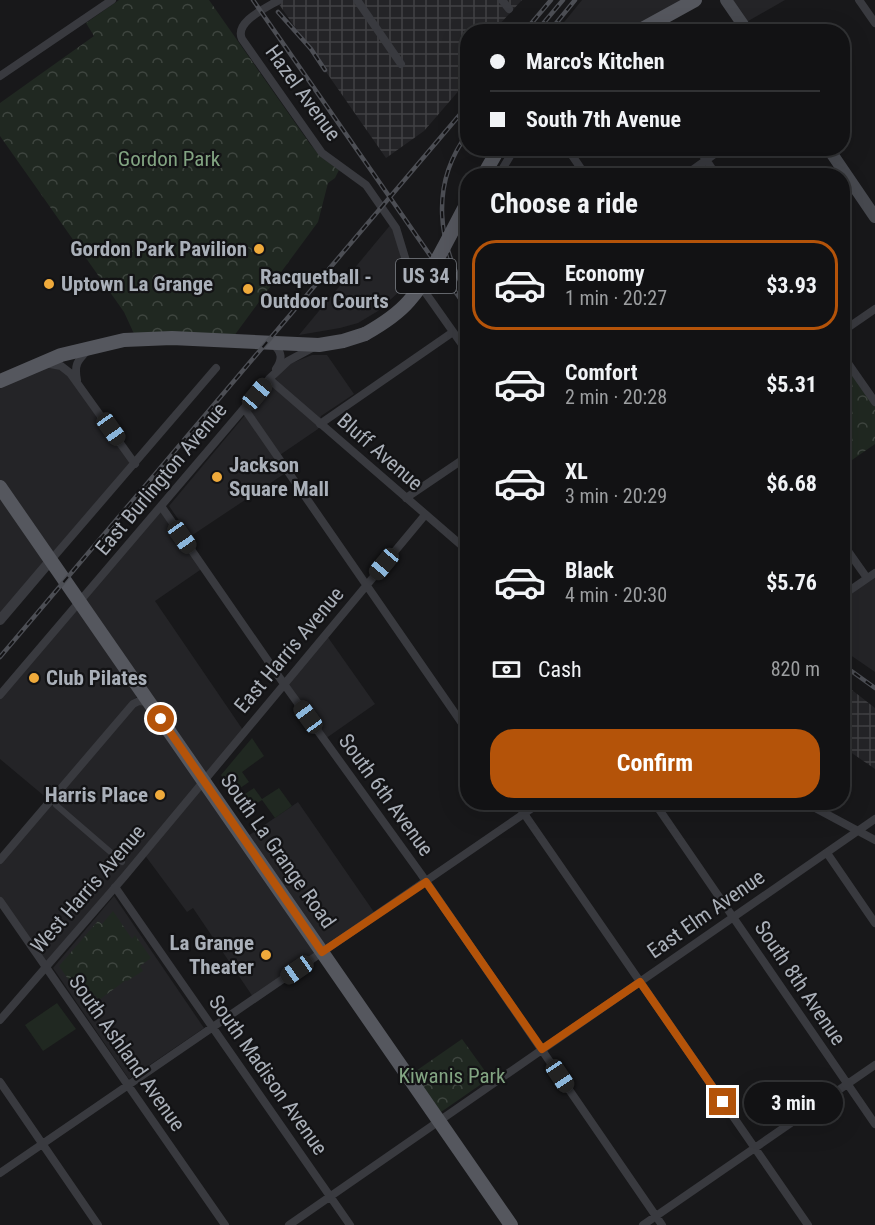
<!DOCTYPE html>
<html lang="en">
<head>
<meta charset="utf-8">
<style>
	:root { --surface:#121214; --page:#1b1b1d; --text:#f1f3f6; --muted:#9c9ea0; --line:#313234; --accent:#b45309 }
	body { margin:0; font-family:"Roboto Condensed",sans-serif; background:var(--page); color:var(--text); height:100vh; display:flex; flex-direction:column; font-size:22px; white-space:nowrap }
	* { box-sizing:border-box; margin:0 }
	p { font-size:20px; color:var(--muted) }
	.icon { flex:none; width:33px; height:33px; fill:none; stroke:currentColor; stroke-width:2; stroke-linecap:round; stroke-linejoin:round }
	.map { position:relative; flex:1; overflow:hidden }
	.side { position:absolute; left:460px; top:168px; width:390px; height:642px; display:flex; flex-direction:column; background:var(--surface); border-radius:24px; box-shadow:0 6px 24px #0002,0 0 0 2px var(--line) }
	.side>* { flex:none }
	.top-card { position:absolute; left:460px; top:24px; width:390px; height:132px; border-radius:24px; box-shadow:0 6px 24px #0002,0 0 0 2px var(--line); display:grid; align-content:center; height:132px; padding:0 30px; background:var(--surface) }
	.end { position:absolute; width:27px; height:27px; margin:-14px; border:8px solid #b45309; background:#fff; box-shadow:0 0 0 3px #fff }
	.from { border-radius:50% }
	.bubble { position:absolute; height:42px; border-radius:21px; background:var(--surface); box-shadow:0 6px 24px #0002,0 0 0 2px var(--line); font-size:20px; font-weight:700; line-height:42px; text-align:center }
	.car { position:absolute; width:18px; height:36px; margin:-18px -9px; border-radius:8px; box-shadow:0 0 4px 2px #0007; background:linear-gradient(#222 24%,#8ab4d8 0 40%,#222 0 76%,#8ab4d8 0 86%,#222 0) }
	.top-card b { display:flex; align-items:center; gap:21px; height:57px; font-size:22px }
	.top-card b+b { border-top:2px solid var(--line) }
	.top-card i { width:15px; height:15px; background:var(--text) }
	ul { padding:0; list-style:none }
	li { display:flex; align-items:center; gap:18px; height:90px; margin:0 12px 9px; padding:0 18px; border:3px solid transparent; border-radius:24px }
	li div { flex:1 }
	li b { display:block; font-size:22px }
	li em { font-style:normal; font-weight:700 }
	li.selected { border-color:var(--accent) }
	li>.icon { width:54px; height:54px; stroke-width:1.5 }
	h2 { padding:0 30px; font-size:27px; line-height:72px }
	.pay { display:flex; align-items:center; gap:15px; height:66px; padding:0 30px; font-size:22px }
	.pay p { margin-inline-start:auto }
	.action { display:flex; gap:12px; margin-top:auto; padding:12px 30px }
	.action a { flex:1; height:69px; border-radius:24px; background:var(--accent); color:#fff; font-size:24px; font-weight:700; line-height:69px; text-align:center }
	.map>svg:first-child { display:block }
	.built { fill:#242427 }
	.industrial { fill:url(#industrial-grid) }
	.grass { fill:#202821 }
	.park { fill:url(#park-crowns) }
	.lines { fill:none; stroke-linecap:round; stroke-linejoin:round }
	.pedestrian { stroke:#393a3f; stroke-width:6 }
	.minor { stroke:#393a3f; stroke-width:8 }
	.tertiary { stroke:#393a3f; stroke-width:10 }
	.secondary { stroke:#47494f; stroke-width:12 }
	.primary { stroke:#55575e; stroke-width:14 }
	.rail-casing { stroke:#4c4e54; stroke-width:4.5 }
	.rail { stroke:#131315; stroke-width:2; stroke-dasharray:7; stroke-linecap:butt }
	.primary-bridge { stroke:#55575e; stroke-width:14 }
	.route { stroke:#b45309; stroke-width:8 }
	.poi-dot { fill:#efaa3b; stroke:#131315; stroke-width:2 }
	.labels { text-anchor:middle; stroke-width:4.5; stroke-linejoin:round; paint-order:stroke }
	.shield { fill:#131315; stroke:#7d8188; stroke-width:1.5 }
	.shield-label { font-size:20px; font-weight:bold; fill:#aab0b9 }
	.street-label { font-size:21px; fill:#aab0b9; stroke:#131315 }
	.park-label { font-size:21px; fill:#82a482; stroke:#131315 }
	.poi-label { font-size:21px; font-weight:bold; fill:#aab0b9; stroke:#131315; text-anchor:start }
</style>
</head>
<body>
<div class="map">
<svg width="875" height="1225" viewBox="0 0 875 1225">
	<defs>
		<pattern id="industrial-grid" width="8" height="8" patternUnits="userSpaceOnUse" patternTransform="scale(1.5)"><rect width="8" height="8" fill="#242427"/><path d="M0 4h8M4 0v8" fill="none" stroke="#414144"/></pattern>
		<pattern id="park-crowns" width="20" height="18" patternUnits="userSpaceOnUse" patternTransform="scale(1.5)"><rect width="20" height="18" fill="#202821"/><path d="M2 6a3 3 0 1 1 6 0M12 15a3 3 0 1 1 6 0" fill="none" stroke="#3e453f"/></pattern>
	</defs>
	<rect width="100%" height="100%" fill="#18181a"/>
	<!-- built -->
	<path class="built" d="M582,0h113l-58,31 -81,1z
		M726,0h59l-42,24z
		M392,223l4,10 5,26 9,19 -9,12 -23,21 -20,12 -18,5 -41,7z
		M312,355h15l27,39 -33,22 -3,13 -44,30 10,15 -99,66 -9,-14 4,-4 -11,-16 118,-141z
		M43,364l27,9 64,90 -83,95 -51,-73v-100z
		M0,491l49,69 -49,55z
		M161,509l42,59 -48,33 88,129 -39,46 -121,-174z
		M875,575v97l-32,-22v-53z
		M79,606l61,87 -91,107 -49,-41v-61z
		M327,636l48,68 -50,35 -38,-55z
		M139,700l62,80 -155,186 -46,-67v-36z
		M203,783l117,168 -67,46 -60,-89 -6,4 -43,-58z
		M298,802l78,113 -53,34 -78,-111z
		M114,896l90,132 -75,51 -76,-111z"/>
	<!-- industrial -->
	<path class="industrial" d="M276,0h246l-25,27 3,4 -32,1v48l-44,51 -38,27z
		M843,683l32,25v61l-32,-22z"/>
	<!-- grass -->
	<path class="grass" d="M252,738l12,18 -22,16 7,10 -16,11 -12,-18z
		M254,788l8,11 17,-11 13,18 -17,12 -13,-18 -17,11 -8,-12z
		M57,1003l19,26 -33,22 -18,-26z"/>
	<!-- park -->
	<path class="park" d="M119,0h90l101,144 11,13 18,13 -4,8 -7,5 -10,39 -87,118 -95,-2 -12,-26 -124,-176v-33l94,-67 -8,-13z
		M843,358l32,46v40l-23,16 -9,-12z
		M113,911l19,28 3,-4 16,23 -11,8 3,5 -16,10 -1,-1 -27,20 -4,-5 -11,7 -25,-36 39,-45 4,3z
		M462,1039l28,39 -49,34 -28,-39z"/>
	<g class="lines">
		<!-- pedestrian -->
		<path class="pedestrian" d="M56,805l66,57"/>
		<!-- minor -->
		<path class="minor" d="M279,0c-13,8 -45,22 -37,39l80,114 44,32 30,43 11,36 6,11 55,78
			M357,0l44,64
			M502,0l7,9
			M859,0l16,23
			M0,76l112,-76
			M567,148l19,28
			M698,148l19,28
			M498,176l17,-28
			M684,176l39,-28
			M843,331l32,-22
			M273,344c9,8 10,15 3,25
			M843,356l32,46
			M45,363l16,3 9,7 65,91
			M269,379l199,172
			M77,380c-3,-15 0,-19 11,-30
			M244,408l224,324
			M320,424l133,-92
			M406,498l62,-42
			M161,506l123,178 137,190 241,351
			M843,544l24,34
			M51,560l165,-192
			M843,595l32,-22
			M0,695l269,-316 19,-18 26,-14
			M516,802l292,423
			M654,802l221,322
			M804,802l71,38
			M827,853l48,70
			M0,860l133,-156 6,-3 9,1
			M115,887l235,338
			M0,901l225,324
			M0,1020l124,-143 301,-362
			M0,1082l98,143
			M0,1173l541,-371
			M289,1225l586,-406
			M643,1225l232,-160"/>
		<!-- tertiary -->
		<path class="tertiary" d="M0,620l51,-60"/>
		<!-- secondary -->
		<path class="secondary" d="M726,0l22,32
			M828,148l47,69"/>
		<!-- primary -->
		<path class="primary" d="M637,32l58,-32
			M483,176l16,-28
			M0,381l61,-26 63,-15 48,-2 147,7 24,-4 22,-7
			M0,487l511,738"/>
		<defs>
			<path id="rail" d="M253,0l215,310
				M278,12l33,37 14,21
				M524,32l27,-32
				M536,32l27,-32
				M549,32l26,-32
				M468,133c-39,52 -30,111 0,163
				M0,657l468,-552
				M843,665l32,23"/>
		</defs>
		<!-- rail casing -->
		<use href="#rail" class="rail-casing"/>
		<!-- rail -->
		<use href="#rail" class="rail"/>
		<!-- primary-bridge -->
		<path class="primary-bridge" d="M365,334c16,-9 32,-19 44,-33 23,-26 42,-69 59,-100"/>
	</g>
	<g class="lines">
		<!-- route -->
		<path class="route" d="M161,719l161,233 104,-70 116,167 98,-67 83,120"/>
	</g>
	<!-- markers -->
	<g class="poi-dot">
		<circle cx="259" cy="249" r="6"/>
		<circle cx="49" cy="284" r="6"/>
		<circle cx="248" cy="289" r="6"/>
		<circle cx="217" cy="477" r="6"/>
		<circle cx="34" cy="678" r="6"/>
		<circle cx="160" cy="795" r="6"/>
		<circle cx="266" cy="955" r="6"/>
	</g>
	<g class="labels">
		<!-- shield labels -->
		<rect class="shield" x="396" y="259" width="60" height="34" rx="4.5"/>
		<g class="shield-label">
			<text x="426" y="283">US 34</text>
		</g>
		<!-- street labels -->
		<g class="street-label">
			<text transform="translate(303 93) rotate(54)" y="7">Hazel Avenue</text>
			<text transform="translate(380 452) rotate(41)" y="7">Bluff Avenue</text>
			<text transform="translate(161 479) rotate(-50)" y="7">East Burlington Avenue</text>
			<text transform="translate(289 650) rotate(-50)" y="7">East Harris Avenue</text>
			<text transform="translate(386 795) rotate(54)" y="7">South 6th Avenue</text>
			<text transform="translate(278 851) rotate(55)" y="7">South La Grange Road</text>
			<text transform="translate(88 889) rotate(-49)" y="7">West Harris Avenue</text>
			<text transform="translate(706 914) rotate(-35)" y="7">East Elm Avenue</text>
			<text transform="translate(800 983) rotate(56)" y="7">South 8th Avenue</text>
			<text transform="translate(127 1053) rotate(55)" y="7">South Ashland Avenue</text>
			<text transform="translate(268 1075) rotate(55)" y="7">South Madison Avenue</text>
		</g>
		<!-- park labels -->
		<g class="park-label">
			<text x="169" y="166">Gordon Park</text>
			<text x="452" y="1083">Kiwanis Park</text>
		</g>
		<!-- poi labels -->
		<g class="poi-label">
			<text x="247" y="256" text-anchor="end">Gordon Park Pavilion</text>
			<text x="260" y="284">Racquetball -<tspan x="260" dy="24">Outdoor Courts</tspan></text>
			<text x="61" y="291">Uptown La Grange</text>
			<text x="229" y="472">Jackson<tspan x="229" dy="24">Square Mall</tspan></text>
			<text x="46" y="685">Club Pilates</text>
			<text x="148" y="802" text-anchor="end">Harris Place</text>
			<text x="254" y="950" text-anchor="end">La Grange<tspan x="254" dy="24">Theater</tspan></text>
		</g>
	</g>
</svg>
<i class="end from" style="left:161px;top:719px"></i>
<i class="end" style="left:723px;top:1102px"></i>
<div class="bubble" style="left:744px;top:1082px;width:99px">3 min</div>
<i class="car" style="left:257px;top:394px;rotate:40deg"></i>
<i class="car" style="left:111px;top:429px;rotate:145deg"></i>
<i class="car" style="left:182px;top:537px;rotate:145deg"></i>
<i class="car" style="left:384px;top:564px;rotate:220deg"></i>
<i class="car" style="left:308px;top:717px;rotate:324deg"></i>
<i class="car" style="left:297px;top:970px;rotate:235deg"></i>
<i class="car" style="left:560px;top:1076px;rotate:146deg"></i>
<div class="top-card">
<b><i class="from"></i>Marco's Kitchen</b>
<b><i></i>South 7th Avenue</b>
</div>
<section class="side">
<h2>Choose a ride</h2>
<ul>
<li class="selected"><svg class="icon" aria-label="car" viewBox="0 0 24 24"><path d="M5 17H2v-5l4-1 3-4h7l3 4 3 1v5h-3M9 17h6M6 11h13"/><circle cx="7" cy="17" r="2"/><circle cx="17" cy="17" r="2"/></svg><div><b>Economy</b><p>1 min · 20:27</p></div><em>$3.93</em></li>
<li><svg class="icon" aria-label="car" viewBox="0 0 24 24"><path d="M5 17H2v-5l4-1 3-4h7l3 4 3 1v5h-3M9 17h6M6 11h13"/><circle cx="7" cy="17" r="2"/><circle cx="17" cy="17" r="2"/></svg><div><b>Comfort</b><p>2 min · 20:28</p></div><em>$5.31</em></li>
<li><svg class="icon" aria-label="car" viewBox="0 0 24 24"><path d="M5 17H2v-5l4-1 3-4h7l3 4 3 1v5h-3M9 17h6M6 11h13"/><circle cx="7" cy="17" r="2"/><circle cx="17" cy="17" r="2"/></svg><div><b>XL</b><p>3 min · 20:29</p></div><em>$6.68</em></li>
<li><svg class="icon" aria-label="car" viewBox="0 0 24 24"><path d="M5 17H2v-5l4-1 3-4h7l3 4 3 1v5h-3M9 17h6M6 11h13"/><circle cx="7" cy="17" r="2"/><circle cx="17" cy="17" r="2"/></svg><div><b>Black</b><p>4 min · 20:30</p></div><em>$5.76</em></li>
</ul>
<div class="pay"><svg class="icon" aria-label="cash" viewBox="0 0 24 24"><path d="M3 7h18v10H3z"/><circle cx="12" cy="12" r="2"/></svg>Cash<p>820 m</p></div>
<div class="action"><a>Confirm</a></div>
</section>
</div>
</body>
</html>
